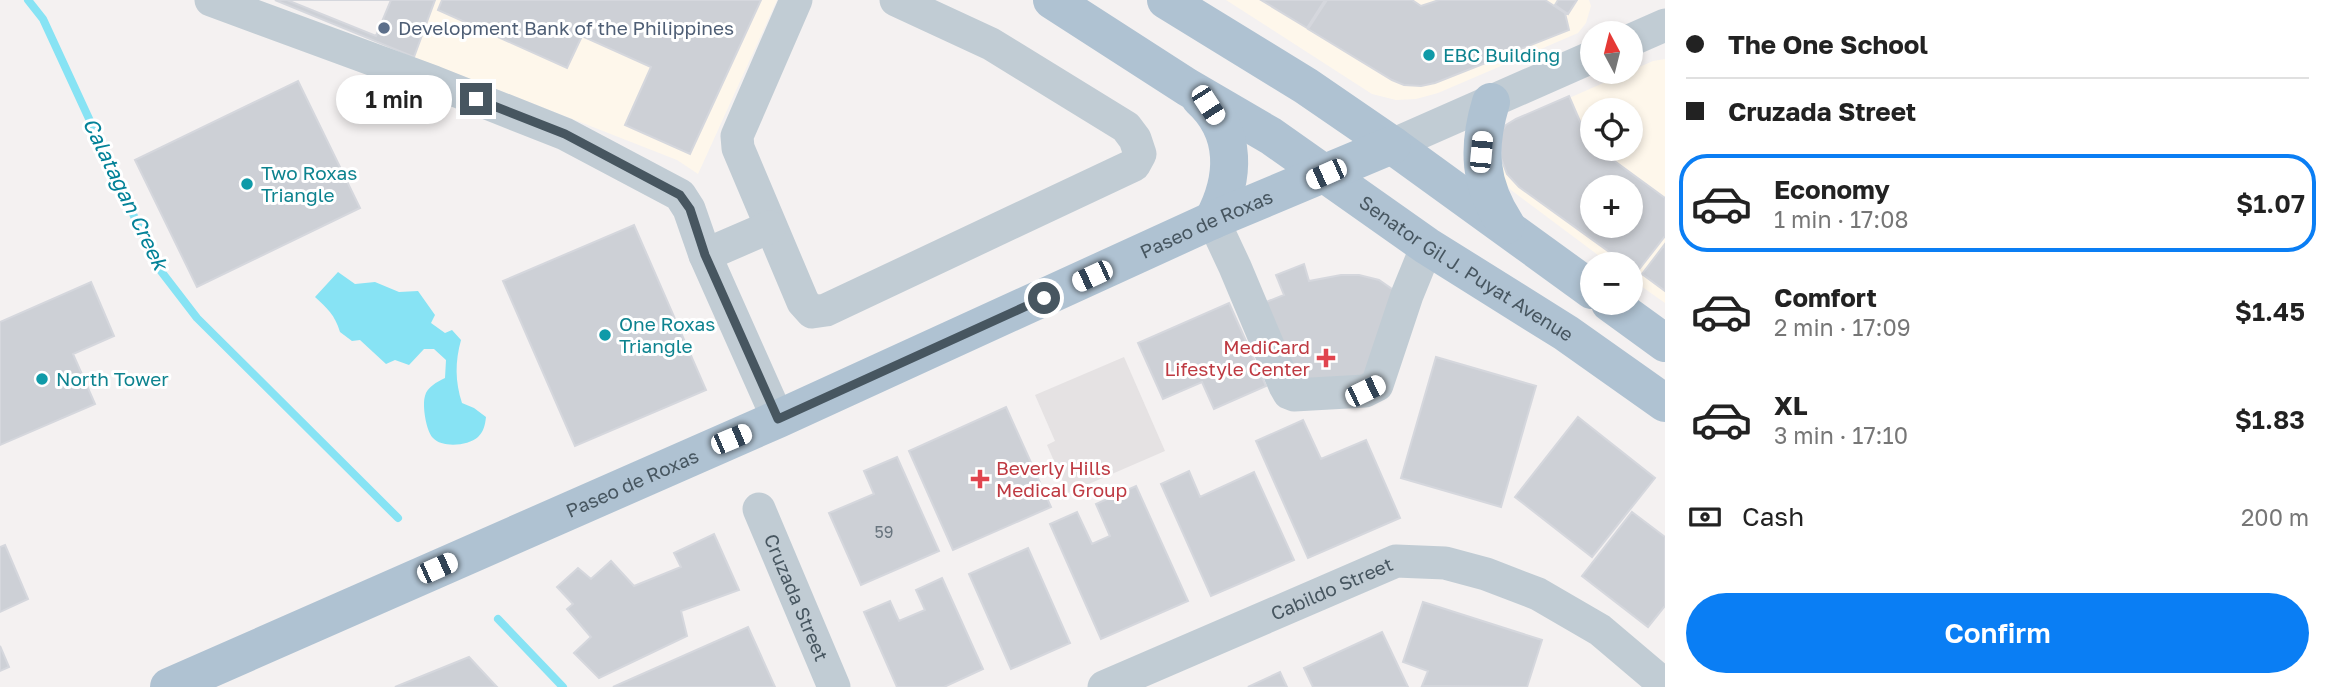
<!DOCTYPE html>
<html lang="en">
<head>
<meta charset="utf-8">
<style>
	:root { --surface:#fff; --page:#f6f6f6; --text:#222; --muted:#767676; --line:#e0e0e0; --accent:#0a7ef4 }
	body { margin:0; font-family:"Golos Text",sans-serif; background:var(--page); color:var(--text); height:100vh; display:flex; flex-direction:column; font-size:26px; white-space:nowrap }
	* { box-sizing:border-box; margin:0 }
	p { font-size:23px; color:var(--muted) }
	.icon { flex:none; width:38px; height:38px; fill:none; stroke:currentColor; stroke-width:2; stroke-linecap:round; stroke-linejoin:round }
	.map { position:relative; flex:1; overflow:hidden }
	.panel { display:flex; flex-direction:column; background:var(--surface); width:665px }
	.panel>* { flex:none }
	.hud { display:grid; align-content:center; height:154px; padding:0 21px; background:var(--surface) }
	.needle { width:46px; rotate:353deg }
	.controls { position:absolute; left:1580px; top:21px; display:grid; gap:14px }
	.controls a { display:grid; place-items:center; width:63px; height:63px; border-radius:50%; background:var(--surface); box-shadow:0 4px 10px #0003; font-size:35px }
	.end { position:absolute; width:32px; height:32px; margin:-16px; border:9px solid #475660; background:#fff; box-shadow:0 0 0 4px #fff }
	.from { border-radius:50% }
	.bubble { position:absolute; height:49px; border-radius:24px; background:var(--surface); box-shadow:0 4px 10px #0003; font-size:23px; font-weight:600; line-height:49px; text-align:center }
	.car { position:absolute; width:21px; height:42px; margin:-21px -10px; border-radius:9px; box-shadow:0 0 5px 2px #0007; background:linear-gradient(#fff 24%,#345 0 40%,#fff 0 76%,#345 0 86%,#fff 0) }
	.hud b { display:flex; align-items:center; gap:24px; height:66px; font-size:26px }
	.hud b+b { border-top:2px solid var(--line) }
	.hud i { width:18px; height:18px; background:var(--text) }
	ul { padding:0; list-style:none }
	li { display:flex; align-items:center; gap:21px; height:98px; margin:0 14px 10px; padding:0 7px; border:4px solid transparent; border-radius:28px }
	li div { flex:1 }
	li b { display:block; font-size:26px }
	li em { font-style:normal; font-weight:600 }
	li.active { border-color:var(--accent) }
	li>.icon { width:63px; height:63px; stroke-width:1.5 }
	.pay { display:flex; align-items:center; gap:18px; height:77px; padding:0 21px; font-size:26px }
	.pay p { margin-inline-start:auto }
	.action { display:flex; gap:14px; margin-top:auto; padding:14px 21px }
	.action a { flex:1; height:80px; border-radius:42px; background:var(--accent); color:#fff; font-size:28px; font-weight:600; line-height:80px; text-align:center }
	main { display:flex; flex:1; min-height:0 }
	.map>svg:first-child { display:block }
	.commercial { fill:#fef7eb; fill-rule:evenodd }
	.education { fill:#e5e2e3 }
	.water { fill:#87e3f4 }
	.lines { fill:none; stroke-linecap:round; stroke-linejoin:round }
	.stream { stroke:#87e3f4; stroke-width:8 }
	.building { fill:#cdd0d6; stroke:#d5d7dd; stroke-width:2; fill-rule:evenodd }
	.minor { stroke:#c1ccd4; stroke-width:33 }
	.major { stroke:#afc2d2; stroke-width:38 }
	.route { stroke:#475660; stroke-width:9 }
	.service-dot { fill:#5c6f8a; stroke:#fff; stroke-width:2.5 }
	.culture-dot { fill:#0f9aa8; stroke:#fff; stroke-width:2.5 }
	.health-dot { fill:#e0444e; stroke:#fff; stroke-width:2.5 }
	.labels { text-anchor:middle; stroke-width:6; stroke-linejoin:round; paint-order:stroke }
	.number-label { font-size:16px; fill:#68747e }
	.service-label { font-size:19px; fill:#4e5e75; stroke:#fff; text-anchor:start }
	.culture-label { font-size:19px; fill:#0d838f; stroke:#fff; text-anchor:start }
	.street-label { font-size:19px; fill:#475660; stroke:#fff }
	.health-label { font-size:19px; fill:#be3a42; stroke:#fff; text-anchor:end }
	.water-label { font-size:21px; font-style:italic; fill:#038298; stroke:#fff }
</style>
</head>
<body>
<main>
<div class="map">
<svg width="1665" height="687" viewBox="0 0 1665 687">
	<rect width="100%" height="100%" fill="#f4f1f1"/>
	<!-- commercial -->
	<path class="commercial" d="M435,0h342l-79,174 -21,-14 -263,-103z
		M1226,0h363l2,6 -5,17 -8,10 -140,60 -22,6 -20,1 -24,-6z
		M1665,59v244l-34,-24v-15h-21l-99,-74 -10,-12 1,-46 13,-10 138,-61zM1592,110h39v39h-39zM1592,187h39v39h-39z"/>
	<!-- education -->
	<path class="education" d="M1124,357l41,94 -97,42 -21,-48 8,-4 -20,-46z"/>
	<!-- water -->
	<path class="water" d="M338,272l17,12 20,-2 24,10 19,-1 17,24 -4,8 14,10 7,-3 9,10c-6,22 -6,41 1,63l12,5 12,9c-1,8 -2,14 -8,20 -10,9 -36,11 -45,1 -7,-7 -11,-33 -8,-42 2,-9 12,-14 20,-18l1,-18 -12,-11h-10l-15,16 -14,-5 -9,4 -26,-24 -8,1 -12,-9c-5,-17 -13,-24 -25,-35z"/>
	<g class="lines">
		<!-- stream -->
		<path class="stream" d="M28,0l15,19 114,247 40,52 201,200
			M498,619l65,68"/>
	</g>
	<!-- building -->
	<path class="building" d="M275,0h160l-21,57z
		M287,0h104l-15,36z
		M442,0h319l-71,154 -65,-29 26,-58 -69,-31 -15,32 -129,-58z
		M1261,0h64l-18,28z
		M1327,0h85l9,6 18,-6h106l20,13 4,17 -134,53 -14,3 -17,-1 -12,-5 -84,-51z
		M1558,0h19l-9,14 -13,-9z
		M298,81l62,127 -163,79 -62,-127z
		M1569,96l23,53h6l67,49v38l-28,36 -6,-4v-4h-5l-107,-77 -12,-13 -6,-16v-26l5,-7 10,-6zM1592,187h39v39h-39z
		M634,225l72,165 -131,56 -72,-165z
		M1665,244v47l-23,-17z
		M1304,264l5,17 32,-6h18l20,5 20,14 -33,94 -76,5 -29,-89 23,-9 -8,-20z
		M91,282l23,54 -41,18 22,50 -95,41v-123z
		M1229,303l37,83 -52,23 -12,-27 -39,17 -25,-56z
		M1436,357l100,29 -35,121 -100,-29z
		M1006,407l45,100 -98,43 -44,-99z
		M1578,417l77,61 -63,79 -77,-60z
		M1303,420l18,39 45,-19 34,78 -92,40 -52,-117z
		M897,457l42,94 -78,34 -32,-72 45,-19 -10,-23z
		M1189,471l11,26 54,-25 40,88 -83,36 -50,-112z
		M1136,486l52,115 -87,38 -51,-115 27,-12 15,32 18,-8 -14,-32z
		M1632,512l33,25v69l-17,21 -66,-51z
		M714,534l25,56 -58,21 6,25 -88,42 -25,-25 17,-16 -24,-28 6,-5 -16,-17 21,-19 13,11 20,-18 23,25 47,-19 -7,-14z
		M5,545l23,54 -28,13v-65z
		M1028,548l42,95 -59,26 -42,-95z
		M942,578l41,91 -39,18h-47l-33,-75 26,-11 9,20 26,-11 -9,-20z
		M1423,602l119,38 -15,47 -105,-1 6,-15 -25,-9z
		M748,627l27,60h-162z
		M1382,632l26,55h-95l-9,-19z
		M0,646l9,21 -9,4z
		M469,657l28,30h-102z
		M1280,672l7,15h-39z"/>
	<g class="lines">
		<!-- minor -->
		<g class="minor">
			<path d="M211,0l223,82 131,52 115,61 9,14 16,46 73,164"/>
			<path d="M796,0l-59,136 1,12 65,154 9,10 14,-2 308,-145 6,-11 -5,-15 -9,-12 -135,-83 -95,-44"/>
			<path d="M1631,40l34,-15"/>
			<path d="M1392,145l200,-88"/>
			<path d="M1213,220l22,47 50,119 4,7 5,2 71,-4 12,-6 30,-90 20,-49"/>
			<path d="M705,255l65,-28"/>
			<path id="s1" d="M759,509l75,178"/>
			<path id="s2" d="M1104,687l292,-126 49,2 41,11 52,20 62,36 65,55"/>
		</g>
		<!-- major -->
		<g class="major">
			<path id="s3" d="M1052,0l135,87 84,49 156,110 139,87 99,70"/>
			<path d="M1166,0l140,86 86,59 200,145"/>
			<path d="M1200,98c38,34 35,81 13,122"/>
			<path d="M1491,102c-14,46 -12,82 15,123"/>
			<path d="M1610,303l55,40"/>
			<path id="s4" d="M169,687l609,-268 435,-199 179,-75"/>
		</g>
	</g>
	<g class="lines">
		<!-- route -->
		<path class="route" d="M476,99l89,35 115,61 10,14 15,46 73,164 266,-121"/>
	</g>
	<!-- markers -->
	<circle class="service-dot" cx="384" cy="28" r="7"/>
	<g class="culture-dot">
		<circle cx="1429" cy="55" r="7"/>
		<circle cx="247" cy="184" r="7"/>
		<circle cx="605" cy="335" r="7"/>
		<circle cx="42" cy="379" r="7"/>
	</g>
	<g class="health-dot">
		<path d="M1322.5 347.5h7v7h7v7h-7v7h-7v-7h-7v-7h7z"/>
		<path d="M976.5 468.5h7v7h7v7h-7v7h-7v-7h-7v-7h7z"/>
	</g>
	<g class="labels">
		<!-- number labels -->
		<g class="number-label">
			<text x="884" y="538">59</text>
		</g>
		<!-- service labels -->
		<g class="service-label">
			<text x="398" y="35">Development Bank of the Philippines</text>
		</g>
		<!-- culture labels -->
		<g class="culture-label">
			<text x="1443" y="62">EBC Building</text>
			<text x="261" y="180">Two Roxas<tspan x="261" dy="22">Triangle</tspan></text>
			<text x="619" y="331">One Roxas<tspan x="619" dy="22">Triangle</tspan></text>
			<text x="56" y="386">North Tower</text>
		</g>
		<!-- street labels -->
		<g class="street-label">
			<text dy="7" stroke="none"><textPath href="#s4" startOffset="1136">Paseo de Roxas</textPath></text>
			<text dy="7" stroke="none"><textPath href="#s3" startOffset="494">Senator Gil J. Puyat Avenue</textPath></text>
			<text dy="7" stroke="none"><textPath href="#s4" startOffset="506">Paseo de Roxas</textPath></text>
			<text dy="7" stroke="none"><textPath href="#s2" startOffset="248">Cabildo Street</textPath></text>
			<text dy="7" stroke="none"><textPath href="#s1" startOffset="96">Cruzada Street</textPath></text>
		</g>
		<!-- health labels -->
		<g class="health-label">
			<text x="1310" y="354">MediCard<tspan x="1310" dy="22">Lifestyle Center</tspan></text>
			<text x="996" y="475" text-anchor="start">Beverly Hills<tspan x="996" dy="22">Medical Group</tspan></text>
		</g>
		<!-- water labels -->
		<g class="water-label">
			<text transform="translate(125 194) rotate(64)" y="7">Calatagan Creek</text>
		</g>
	</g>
</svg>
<div class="controls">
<a><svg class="needle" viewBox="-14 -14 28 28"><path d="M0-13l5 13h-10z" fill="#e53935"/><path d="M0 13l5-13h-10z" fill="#767676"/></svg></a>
<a><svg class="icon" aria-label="locate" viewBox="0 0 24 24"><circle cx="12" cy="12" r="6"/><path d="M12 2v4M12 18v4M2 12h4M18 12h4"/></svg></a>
<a>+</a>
<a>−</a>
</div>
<i class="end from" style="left:1044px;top:298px"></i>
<i class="end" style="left:476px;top:99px"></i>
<div class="bubble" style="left:336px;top:75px;width:116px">1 min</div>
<i class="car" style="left:1208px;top:105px;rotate:147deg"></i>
<i class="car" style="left:1481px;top:152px;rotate:5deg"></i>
<i class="car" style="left:1326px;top:174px;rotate:246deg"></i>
<i class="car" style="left:1092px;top:276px;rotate:245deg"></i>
<i class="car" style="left:1365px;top:391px;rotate:64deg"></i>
<i class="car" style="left:731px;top:439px;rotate:67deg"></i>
<i class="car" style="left:437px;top:568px;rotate:66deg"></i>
</div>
<section class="panel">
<div class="hud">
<b><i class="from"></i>The One School</b>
<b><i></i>Cruzada Street</b>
</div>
<ul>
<li class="active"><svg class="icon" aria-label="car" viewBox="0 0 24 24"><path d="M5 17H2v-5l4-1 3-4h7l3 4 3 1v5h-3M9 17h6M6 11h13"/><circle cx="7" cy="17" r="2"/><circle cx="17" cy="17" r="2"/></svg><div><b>Economy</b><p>1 min · 17:08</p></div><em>$1.07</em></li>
<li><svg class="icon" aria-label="car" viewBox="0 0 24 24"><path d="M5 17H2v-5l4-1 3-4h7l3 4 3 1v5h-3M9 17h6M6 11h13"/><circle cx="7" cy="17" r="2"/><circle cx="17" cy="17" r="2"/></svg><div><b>Comfort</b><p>2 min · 17:09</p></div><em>$1.45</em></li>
<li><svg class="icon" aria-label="car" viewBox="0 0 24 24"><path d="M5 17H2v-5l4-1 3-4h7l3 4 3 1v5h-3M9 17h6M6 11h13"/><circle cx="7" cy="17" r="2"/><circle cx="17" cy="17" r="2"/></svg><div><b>XL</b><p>3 min · 17:10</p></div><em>$1.83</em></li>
</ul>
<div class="pay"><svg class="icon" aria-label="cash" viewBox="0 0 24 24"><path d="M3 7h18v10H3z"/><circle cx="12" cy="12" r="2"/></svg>Cash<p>200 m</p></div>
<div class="action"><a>Confirm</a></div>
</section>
</main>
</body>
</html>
